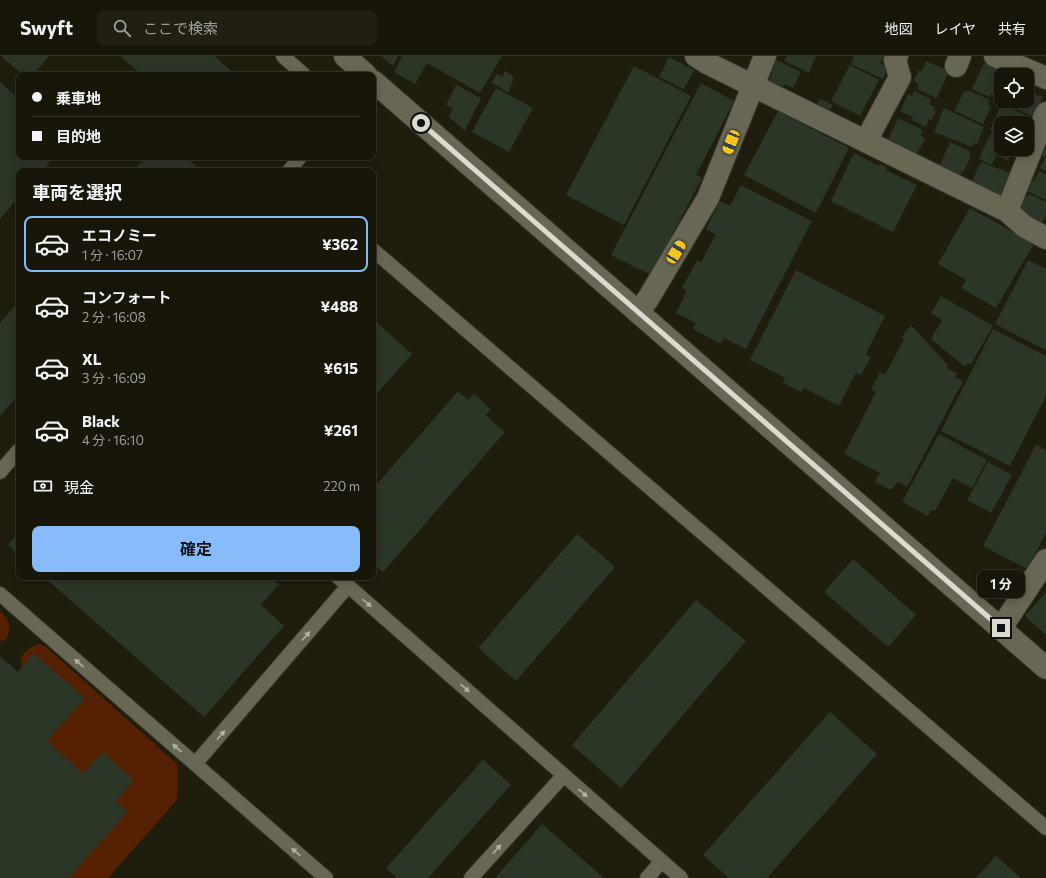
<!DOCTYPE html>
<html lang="ja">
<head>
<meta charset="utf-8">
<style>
	:root { --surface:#171609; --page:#201f12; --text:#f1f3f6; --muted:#9e9f9c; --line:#36352a; --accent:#87bbfc }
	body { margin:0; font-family:Commissioner,"Noto Sans JP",sans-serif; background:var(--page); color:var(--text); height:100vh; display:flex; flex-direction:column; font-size:15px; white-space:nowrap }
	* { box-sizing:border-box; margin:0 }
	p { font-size:13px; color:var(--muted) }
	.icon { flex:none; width:22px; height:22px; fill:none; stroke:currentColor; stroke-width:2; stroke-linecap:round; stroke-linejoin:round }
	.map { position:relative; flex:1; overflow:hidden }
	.side { position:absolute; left:16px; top:112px; width:360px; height:412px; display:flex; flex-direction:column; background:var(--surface); border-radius:8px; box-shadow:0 2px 10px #0003,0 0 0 1px var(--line) }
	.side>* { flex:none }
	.hud { position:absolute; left:16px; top:16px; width:360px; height:88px; border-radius:8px; box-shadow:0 2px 10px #0003,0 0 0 1px var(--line); display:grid; align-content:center; height:88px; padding:0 16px; background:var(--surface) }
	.buttons { position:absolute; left:994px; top:12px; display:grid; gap:8px }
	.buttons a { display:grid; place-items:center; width:40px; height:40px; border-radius:8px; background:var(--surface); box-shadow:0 2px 10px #0003,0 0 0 1px var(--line); font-size:20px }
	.end { position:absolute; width:18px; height:18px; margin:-9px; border:5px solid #dadacf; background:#111; box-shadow:0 0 0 2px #111 }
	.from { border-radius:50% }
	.bubble { position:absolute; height:28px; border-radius:8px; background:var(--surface); box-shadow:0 2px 10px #0003,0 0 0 1px var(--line); font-size:13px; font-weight:700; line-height:28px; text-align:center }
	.car { position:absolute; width:12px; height:24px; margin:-12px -6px; border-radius:5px; box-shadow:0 0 3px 1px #0007; background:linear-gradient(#f5c518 24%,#345 0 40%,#f5c518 0 76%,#345 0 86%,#f5c518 0) }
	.hud b { display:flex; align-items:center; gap:14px; height:38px; font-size:15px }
	.hud b+b { border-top:1px solid var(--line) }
	.hud i { width:10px; height:10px; background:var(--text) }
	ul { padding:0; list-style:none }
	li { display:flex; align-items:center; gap:12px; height:56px; margin:0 8px 6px; padding:0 8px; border:2px solid transparent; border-radius:8px }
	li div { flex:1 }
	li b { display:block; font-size:15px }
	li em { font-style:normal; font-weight:700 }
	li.selected { border-color:var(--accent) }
	li>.icon { width:36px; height:36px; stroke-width:1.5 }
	h2 { padding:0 16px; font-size:18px; line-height:48px }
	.pay { display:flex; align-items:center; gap:10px; height:44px; padding:0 16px; font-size:15px }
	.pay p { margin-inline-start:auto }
	.button { display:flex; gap:8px; margin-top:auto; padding:8px 16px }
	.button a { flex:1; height:46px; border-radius:8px; background:var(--accent); color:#111; font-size:16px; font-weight:700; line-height:46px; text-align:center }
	header { display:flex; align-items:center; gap:24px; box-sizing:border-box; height:56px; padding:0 20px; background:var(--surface); border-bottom:1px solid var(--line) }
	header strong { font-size:19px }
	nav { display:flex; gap:22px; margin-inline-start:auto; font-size:14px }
	.search { width:280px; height:36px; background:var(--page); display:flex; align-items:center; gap:10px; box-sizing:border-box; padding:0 14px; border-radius:8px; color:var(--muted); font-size:15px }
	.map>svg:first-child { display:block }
	.green { fill:#562003 }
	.building { fill:#2c3627 }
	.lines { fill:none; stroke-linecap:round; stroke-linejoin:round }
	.service-casing { stroke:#37352e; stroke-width:16 }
	.minor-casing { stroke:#37352e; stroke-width:24 }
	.tertiary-casing { stroke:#37352e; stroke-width:24 }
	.service { stroke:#686753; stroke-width:14 }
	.minor { stroke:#686753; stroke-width:22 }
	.tertiary { stroke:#686753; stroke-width:22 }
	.oneway { fill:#b2b2a4 }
	.route { stroke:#dadacf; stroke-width:5 }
</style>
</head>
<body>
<header>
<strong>Swyft</strong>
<div class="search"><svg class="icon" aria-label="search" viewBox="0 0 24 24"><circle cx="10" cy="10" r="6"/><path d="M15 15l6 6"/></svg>ここで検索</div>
<nav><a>地図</a><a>レイヤ</a><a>共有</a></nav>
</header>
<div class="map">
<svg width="1046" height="822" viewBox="0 0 1046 822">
	<rect width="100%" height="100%" fill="#1f1d0c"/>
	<!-- green -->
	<path class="green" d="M0,555c10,9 13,21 3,31l-3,-2z
		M38,588l8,3 131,117v36l-69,78h-108v-214l17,15 7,-8c-8,-13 1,-22 14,-27z"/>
	<!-- building -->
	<path class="building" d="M1,0h48l-16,19h-10z
		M120,0h94l22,19h-94z
		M381,0h17l-5,10z
		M402,0h100l-22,37 -53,-30 -12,21 -21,-12z
		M787,0h29l-7,17 -25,-12z
		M854,0h30l-4,7 8,4 -5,12 -32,-15z
		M669,1l25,13 -10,19 -25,-12z
		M776,4l25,12 -8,16 -8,-4 -1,3 -15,-6 4,-9 -2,-2z
		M926,5l23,10 -12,27 -20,-9 2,-5 -5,-3 5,-11 3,1z
		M984,7l26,12h-9v15l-3,7 -6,-3 -2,3 -18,-8z
		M850,9l29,15 -19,36 -29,-15z
		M634,10l57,30 -67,129 -58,-30z
		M505,15l9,6 -5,16 -17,-10 5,-9 5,3z
		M0,26l19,17v58h35l-12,14h-23v26l-19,22z
		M701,27l33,18 -38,74 6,3 -51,97 -40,-20z
		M456,29l25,13 -16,33 -16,-14 4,-9 -7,-3z
		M1027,31l7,3 -2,3 11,4 -9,20 -35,-16h28z
		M496,32l37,20 -24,44 -37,-20z
		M968,34l22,10 -2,4 3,2 -8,18 -29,-13 10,-20 3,1z
		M914,35l17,8 -2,5 6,3 -2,3 3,1 -4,9 -3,-1 -3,8 -14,-7 1,-3 -13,-6 8,-17 4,2z
		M820,43l13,6 -6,10 -13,-7z
		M1001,48l29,13 -3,6h-26v12l-11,-5z
		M944,52l40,19 -7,17 -3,-1 -2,4 -38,-15z
		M778,55l71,37 -33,65 -72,-38z
		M898,62l25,12 -3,5 5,3 -10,20 -29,-14z
		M991,76l10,4v13h12l-5,12 -12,-6 -4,10 -13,-6z
		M950,86l20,9 -1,4 2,1 -7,15h-2l-4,9 -21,-9z
		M1046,91v24l-6,-3 5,-11 -3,-1z
		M854,97l25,13 1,-2 7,3 -1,3 31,15 -24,47 -62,-31z
		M145,101h23l3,3 3,-3h12l11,10 -3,4h-61z
		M981,106l29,11 -10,24 -29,-14z
		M1039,115l7,3v26l-20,-9 5,-11 3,1z
		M741,129l71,36 -66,128 -22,-11 -3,6 -28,-15 3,-6 -20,-10 11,-23 -5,-2 15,-28 4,2 15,-28 -10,-5 14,-28 10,5z
		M1029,138l17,8v12l-5,12 -24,-14 7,-16 3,1z
		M970,152l64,36 -38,64 -35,-20 5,-8 -28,-16z
		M1028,204l18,9v81l-51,-26z
		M796,214l89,46 -19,38 5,3 -10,18 -5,-2 -17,33 -35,-18 -3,4 -18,-9 2,-5 -35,-18z
		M941,240l52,30 -22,38h-4l-2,3 -34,-28 11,-19 -11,-7z
		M19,245v94l-19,21v-93z
		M373,263l39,35 -39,44z
		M911,269l37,40 -1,3 10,5 -2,4 8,4 -56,106 -9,-5 -7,8 -16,-8 5,-9 -36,-19 32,-62 -5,-3 9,-17 5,3 19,-36 -2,-1 5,-10 2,1z
		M993,273l53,27v40l-36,70 -69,-35z
		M458,335l10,9 6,-6 17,15 -6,6 20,17 -122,140 -10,-8v-75z
		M939,378l48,26 -15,28 -19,-10 -18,33 -3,-1 -4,6 -26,-14z
		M1036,389l10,5v83l-19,36 -44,-23z
		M988,406l24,13 -21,38 -24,-13z
		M19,476v23l-11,-10z
		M577,478l38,33 -99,114 -38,-33z
		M853,503l63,56 -28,32 -64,-55z
		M44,521h226l9,7 -18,21 23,21 -80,91z
		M1046,536v43l-21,-19z
		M696,544l50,41 -125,147 -49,-43z
		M33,597l52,45 -38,43 36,32 19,-21 32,28 -18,21 12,10 -59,67h-69v-222l18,16z
		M830,656l47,42 -110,124h-38l-26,-23z
		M483,704l28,25 -83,93h-31l-11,-10z
		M542,768l62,54h-109z
		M996,800l25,22h-45z"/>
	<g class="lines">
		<defs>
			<path id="service" d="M283,0l21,19
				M289,115l11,-14
				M373,194l673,578
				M0,416l19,-22
				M338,521l343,301
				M0,538l326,284
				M195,708l153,-178
				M471,822l93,-103
				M647,822l15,-17"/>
			<path id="minor" d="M696,0l11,7 300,148 17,15 22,12
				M995,0l51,22
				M956,10l4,-10
				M866,85l34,-64 -5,-17 2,-4
				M1007,155l39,-98
				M638,256l10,-13 60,-101 57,-142
				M1001,572l45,-68"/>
			<path id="tertiary" d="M345,0l21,19
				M373,25l673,587"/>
		</defs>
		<!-- service casing -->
		<use href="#service" class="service-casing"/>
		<!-- minor casing -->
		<use href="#minor" class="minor-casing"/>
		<!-- tertiary casing -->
		<use href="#tertiary" class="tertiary-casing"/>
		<!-- service -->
		<use href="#service" class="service"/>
		<!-- minor -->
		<use href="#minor" class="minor"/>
		<!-- tertiary -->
		<use href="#tertiary" class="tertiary"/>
	</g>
	<!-- one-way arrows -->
	<defs><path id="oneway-solid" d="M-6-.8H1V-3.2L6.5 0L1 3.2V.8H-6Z"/></defs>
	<g class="oneway">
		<use href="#oneway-solid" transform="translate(367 547) rotate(41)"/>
		<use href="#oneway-solid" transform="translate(306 580) rotate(-49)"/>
		<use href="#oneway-solid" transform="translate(79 607) rotate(-139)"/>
		<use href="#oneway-solid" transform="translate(465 632) rotate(41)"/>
		<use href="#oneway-solid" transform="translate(221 679) rotate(-49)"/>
		<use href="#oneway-solid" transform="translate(177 692) rotate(-139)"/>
		<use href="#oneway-solid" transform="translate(583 737) rotate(41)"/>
		<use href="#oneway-solid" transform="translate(497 793) rotate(-48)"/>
		<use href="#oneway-solid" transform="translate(296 796) rotate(-139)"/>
	</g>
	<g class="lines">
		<!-- route -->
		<path class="route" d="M421,67l580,505"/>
	</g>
</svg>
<div class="buttons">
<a><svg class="icon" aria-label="locate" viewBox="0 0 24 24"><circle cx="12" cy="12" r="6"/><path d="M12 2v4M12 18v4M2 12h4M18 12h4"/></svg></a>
<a><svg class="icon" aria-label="layers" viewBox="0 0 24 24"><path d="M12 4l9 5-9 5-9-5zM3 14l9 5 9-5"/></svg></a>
</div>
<i class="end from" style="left:421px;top:67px"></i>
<i class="end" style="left:1001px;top:572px"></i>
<div class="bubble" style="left:977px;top:514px;width:48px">1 分</div>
<i class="car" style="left:731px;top:86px;rotate:202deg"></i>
<i class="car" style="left:676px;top:196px;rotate:31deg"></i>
<div class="hud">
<b><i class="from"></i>乗車地</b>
<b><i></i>目的地</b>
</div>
<section class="side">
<h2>車両を選択</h2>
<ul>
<li class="selected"><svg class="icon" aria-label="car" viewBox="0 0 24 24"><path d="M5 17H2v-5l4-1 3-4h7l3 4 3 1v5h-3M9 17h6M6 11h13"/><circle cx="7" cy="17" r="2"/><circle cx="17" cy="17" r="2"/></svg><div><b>エコノミー</b><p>1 分 · 16:07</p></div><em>¥362</em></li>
<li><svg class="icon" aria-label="car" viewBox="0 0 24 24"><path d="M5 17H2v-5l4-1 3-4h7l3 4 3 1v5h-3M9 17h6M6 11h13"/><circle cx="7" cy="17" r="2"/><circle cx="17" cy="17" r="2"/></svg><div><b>コンフォート</b><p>2 分 · 16:08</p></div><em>¥488</em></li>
<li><svg class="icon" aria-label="car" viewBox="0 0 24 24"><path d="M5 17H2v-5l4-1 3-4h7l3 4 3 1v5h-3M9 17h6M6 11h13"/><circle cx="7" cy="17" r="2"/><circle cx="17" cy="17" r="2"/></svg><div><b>XL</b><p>3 分 · 16:09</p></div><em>¥615</em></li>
<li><svg class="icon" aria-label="car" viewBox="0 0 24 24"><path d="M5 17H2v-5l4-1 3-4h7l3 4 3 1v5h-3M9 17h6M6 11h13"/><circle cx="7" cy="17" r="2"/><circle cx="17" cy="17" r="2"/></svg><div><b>Black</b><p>4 分 · 16:10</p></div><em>¥261</em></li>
</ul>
<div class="pay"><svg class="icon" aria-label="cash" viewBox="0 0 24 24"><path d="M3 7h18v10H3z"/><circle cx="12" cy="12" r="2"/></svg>現金<p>220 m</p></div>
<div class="button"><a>確定</a></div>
</section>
</div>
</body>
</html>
